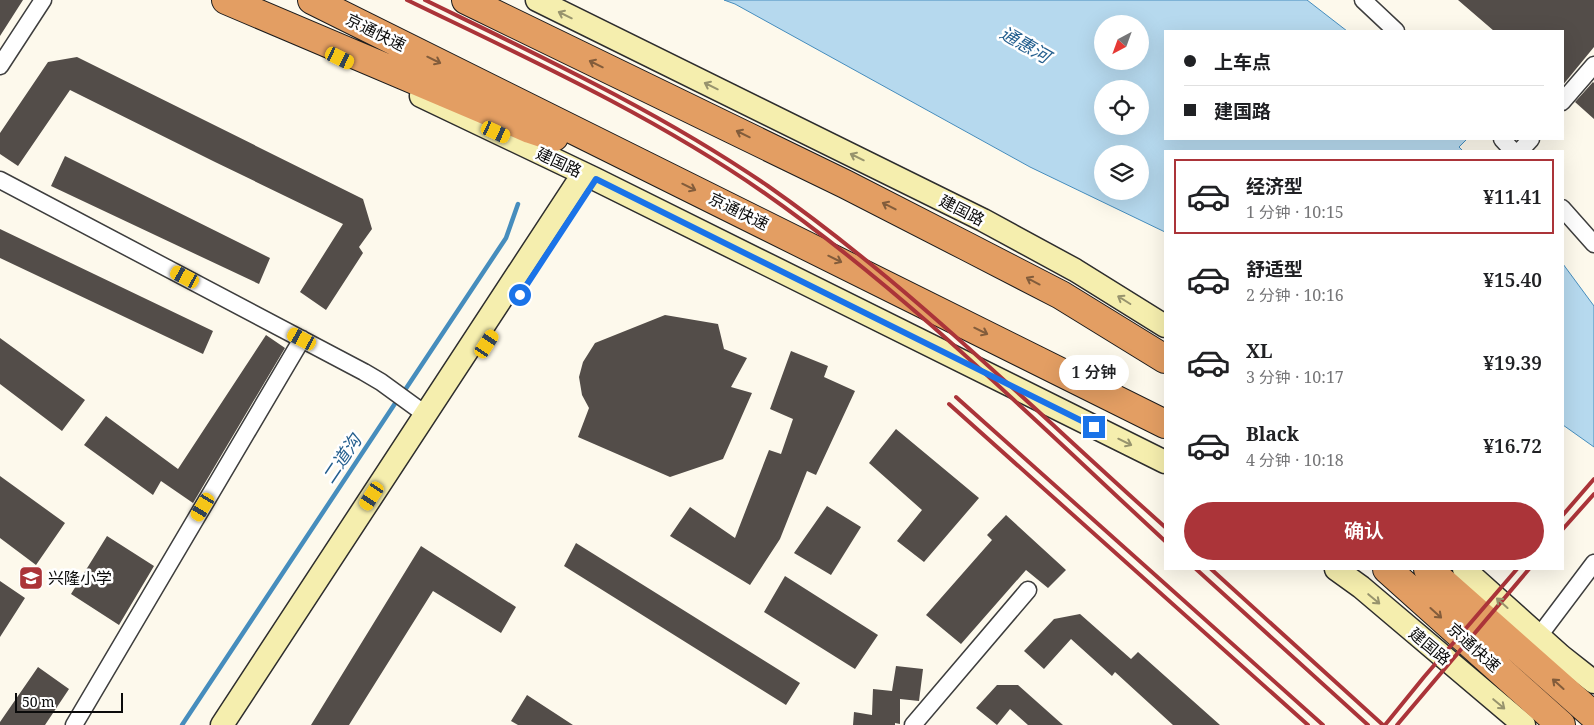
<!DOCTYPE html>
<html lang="zh">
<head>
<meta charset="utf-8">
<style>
	:root { --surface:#fff; --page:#f6f6f6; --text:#202124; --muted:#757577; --line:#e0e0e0; --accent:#ab3439 }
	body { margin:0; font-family:"Noto Serif","Noto Sans SC",serif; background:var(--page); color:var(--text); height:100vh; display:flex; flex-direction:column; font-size:19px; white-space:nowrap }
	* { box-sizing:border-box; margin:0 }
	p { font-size:16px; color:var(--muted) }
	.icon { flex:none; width:28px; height:28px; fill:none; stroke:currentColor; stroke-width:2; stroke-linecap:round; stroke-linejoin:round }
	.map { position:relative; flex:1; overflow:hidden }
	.sheet { position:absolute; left:1164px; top:150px; width:400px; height:420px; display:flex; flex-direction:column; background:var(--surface); border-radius:0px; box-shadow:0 5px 20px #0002 }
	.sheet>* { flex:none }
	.guide { position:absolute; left:1164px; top:30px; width:400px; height:110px; border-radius:0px; box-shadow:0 5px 20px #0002; display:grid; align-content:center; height:110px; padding:0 20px; background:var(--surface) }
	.needle { width:32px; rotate:221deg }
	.buttons { position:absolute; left:1094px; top:15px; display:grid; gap:10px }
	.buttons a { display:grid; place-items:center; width:55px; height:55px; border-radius:50%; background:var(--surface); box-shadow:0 5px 20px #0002; font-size:25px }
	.scale { position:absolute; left:15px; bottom:12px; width:108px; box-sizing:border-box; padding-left:5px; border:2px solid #0b0b0b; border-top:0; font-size:14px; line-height:18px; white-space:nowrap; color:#0b0b0b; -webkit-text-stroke:4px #fff; paint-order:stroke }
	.end { position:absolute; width:22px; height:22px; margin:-11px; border:6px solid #1a73e8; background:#fff; box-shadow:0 0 0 2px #fff }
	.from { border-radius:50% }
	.bubble { position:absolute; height:35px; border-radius:18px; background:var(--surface); box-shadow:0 5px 20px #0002; font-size:16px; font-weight:600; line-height:35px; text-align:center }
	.car { position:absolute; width:15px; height:30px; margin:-15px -8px; border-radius:6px; box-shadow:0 0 4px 1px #0007; background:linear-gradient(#f5c518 24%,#345 0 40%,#f5c518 0 76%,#345 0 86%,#f5c518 0) }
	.guide b { display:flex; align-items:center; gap:18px; height:48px; font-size:19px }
	.guide b+b { border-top:1px solid var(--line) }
	.guide i { width:12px; height:12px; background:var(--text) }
	ul { padding:9px 0 0; list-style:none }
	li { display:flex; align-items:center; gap:15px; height:75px; margin:0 10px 8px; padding:0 10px; border:2px solid transparent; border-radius:0px }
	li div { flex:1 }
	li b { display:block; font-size:19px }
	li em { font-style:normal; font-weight:600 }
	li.current { border-color:var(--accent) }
	li>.icon { width:45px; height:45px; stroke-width:1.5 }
	.primary-button { display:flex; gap:10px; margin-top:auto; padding:10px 20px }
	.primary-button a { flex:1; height:58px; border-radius:30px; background:var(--accent); color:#fff; font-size:20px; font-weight:600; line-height:58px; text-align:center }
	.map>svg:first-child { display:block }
	.water { fill:#b6d9ee; stroke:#468dbd; fill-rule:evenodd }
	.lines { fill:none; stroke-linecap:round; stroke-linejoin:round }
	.stream { stroke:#468dbd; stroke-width:4.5 }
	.building { fill:#534d49 }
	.street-casing { stroke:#3e3e3e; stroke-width:19 }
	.secondary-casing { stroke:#2d2d2d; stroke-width:25 }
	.highway-casing { stroke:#1c1c1c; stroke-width:30 }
	.street { stroke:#fff; stroke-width:16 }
	.secondary { stroke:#f5eeae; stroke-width:22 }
	.highway { stroke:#e39e63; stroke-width:28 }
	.rail { stroke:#ab3439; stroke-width:4 }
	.oneway { stroke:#97936d }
	.oneway2 { stroke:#825c3b }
	.route { stroke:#1a73e8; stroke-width:6 }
	.labels { text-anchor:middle; stroke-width:5; stroke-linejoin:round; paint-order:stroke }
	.street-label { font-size:16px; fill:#0b0b0b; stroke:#fff }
	.poi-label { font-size:16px; fill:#0b0b0b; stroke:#fff; text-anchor:start }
	.water-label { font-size:18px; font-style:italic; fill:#245f8e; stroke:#fff }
</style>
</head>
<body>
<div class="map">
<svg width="1594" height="725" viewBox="0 0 1594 725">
	<rect width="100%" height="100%" fill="#fdf9ec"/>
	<!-- water -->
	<path class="water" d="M724,0h583l40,31h-182v108h299l2,1 -7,7 4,4h-298v81l-135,-65 -295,-163zM1102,24h38v37h-38zM1102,89h38v37h-38zM1102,154h38v37h-38z
		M1563,264l31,42v141l-31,-22z"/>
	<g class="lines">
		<!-- stream -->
		<path class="stream" d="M403,393l103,-155 12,-34
			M182,725l216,-326"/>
	</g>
	<!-- building -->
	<path class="building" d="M0,0h23l-23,36z
		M1458,0h136v47l-32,39v-55h-68z
		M77,57l286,142 9,30 -13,18 4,6 -37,57 -26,-18 43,-68 -128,-62 -145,-72 -52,76 -18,-12v-21l48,-71z
		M1593,82l1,1v36l-19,-17z
		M65,156l205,102 -11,26 -208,-98z
		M0,229l213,102 -10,23 -203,-96z
		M665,315l53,9 6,25 23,9 -16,29 21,6 -29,66 -53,18 -92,-40 11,-29 -7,-13 -3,-18 4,-15 12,-19z
		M266,335l19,13 -92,155 -32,-22 -8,14 -69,-50 22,-29 72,53z
		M0,338l85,62 -23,31 -62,-47z
		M791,351l37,15 -4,11 31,14 -39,84 -9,-4 -27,68 -30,46 -80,-49 20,-29 45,31 34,-88 12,4 12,-35 -23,-10z
		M896,429l83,69 -55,64 -27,-21 25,-31 -53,-47z
		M0,476l65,47 -29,42 -36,-27z
		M827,506l34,21 -30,48 -37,-22z
		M1006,515l60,55 -18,18 -22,-18 -65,74 -35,-29 66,-75 -5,-5z
		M107,536l47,30 -35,59 -48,-31z
		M576,543l224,140 -14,22 -222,-139z
		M421,546l95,61 -15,26 -68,-42 -84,134h-38z
		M785,576l93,59 -23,34 -91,-57z
		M0,581l25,17 -25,39z
		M1080,614l51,45 7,-7 82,73h-47l-58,-53 -3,4 -41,-37 -27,30 -20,-18 30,-32z
		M896,666l27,3 -4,32 -19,-2v25l-5,-1v2h-42l1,-13 18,3 1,-26 19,2z
		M38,667l31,22 -24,36h-45v-3z
		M997,685h21l45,40h-35l-18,-16 -13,16 -21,-17z
		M527,695l46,30h-55l-7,-4z"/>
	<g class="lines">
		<defs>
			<path id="street" d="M1363,0l33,31
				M0,66l43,-66
				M1562,102l32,-37
				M1502,139l11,12
				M1520,151l11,-12
				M0,180l364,192 17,10 44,32
				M1562,208l32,36
				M1539,636l55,-73
				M74,725l228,-386
				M913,725l115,-135"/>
			<path id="secondary" d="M537,0l446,220 92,50 90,56
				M421,96l174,83 570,283
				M1336,569l25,18 163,138
				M1464,569l97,87 33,26
				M222,725l361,-551"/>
			<path id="highway" d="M226,0l304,129 24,8
				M312,0l853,424
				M466,0l379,184 121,62 95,49 104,64
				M1387,569l174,156
				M1428,569l166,147"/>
		</defs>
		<!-- street casing -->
		<use href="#street" class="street-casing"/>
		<!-- secondary casing -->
		<use href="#secondary" class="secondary-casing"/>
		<!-- highway casing -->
		<use href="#highway" class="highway-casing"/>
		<!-- street -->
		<use href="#street" class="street"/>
		<!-- secondary -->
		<use href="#secondary" class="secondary"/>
		<!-- highway -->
		<use href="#highway" class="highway"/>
		<!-- rail -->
		<path class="rail" d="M407,0c122,59 245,115 356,192 146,102 272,229 402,349
			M425,0c117,57 235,112 343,186 143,100 267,225 397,341
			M956,397l367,328
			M949,404l359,321
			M1562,516l32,-37
			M1562,530l32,-36
			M1196,569l172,156
			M1211,569l172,156
			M1385,725l39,-48 93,-108
			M1397,725l132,-156"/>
	</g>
	<!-- one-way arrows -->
	<defs><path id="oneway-shaft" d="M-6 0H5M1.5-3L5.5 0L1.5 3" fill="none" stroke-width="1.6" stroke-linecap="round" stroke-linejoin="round" transform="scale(1.25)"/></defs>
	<g class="oneway">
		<use href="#oneway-shaft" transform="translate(565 15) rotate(-154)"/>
		<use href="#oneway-shaft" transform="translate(711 86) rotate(-154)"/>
		<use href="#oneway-shaft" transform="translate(857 157) rotate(-154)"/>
		<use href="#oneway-shaft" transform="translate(1124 300) rotate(-148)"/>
		<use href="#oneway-shaft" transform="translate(1125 442) rotate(26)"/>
		<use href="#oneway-shaft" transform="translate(1374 599) rotate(40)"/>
		<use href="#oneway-shaft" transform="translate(1502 603) rotate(-138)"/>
		<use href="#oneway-shaft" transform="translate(1499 704) rotate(40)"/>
	</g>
	<g class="oneway2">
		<use href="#oneway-shaft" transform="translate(434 60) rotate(26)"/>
		<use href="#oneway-shaft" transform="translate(596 64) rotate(-154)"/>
		<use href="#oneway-shaft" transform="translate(743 134) rotate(-154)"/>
		<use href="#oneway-shaft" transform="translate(689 187) rotate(26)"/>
		<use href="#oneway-shaft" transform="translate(889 206) rotate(-153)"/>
		<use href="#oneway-shaft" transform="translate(835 259) rotate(26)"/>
		<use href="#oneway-shaft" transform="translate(1033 281) rotate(-152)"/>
		<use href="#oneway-shaft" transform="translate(981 331) rotate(26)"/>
		<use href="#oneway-shaft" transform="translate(1436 613) rotate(42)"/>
		<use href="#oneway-shaft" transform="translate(1558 684) rotate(-138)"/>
	</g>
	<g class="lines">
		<!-- route -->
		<path class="route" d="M520,295l76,-116 498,248"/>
	</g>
	<!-- icons -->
	<defs>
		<symbol id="school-square" viewBox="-11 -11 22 22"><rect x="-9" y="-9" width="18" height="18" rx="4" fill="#ab3439" stroke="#fff"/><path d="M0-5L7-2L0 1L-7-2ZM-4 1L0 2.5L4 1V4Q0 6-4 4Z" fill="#fff"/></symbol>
	</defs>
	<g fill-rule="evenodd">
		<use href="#school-square" x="17" y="564" width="28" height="28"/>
	</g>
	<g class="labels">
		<!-- street labels -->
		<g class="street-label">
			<text transform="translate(376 32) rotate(26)" y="6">京通快速</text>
			<text transform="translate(559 162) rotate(25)" y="6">建国路</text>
			<text transform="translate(962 210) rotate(27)" y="6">建国路</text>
			<text transform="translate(739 211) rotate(26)" y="6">京通快速</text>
			<text transform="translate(1430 646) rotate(40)" y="6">建国路</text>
			<text transform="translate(1474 647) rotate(42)" y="6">京通快速</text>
		</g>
		<!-- poi labels -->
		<g class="poi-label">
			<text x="48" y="584">兴隆小学</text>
		</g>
		<!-- water labels -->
		<g class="water-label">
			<text transform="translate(1025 45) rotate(30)" y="6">通惠河</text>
			<text transform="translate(342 459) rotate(-56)" y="6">二道沟</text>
		</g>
	</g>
</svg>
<div class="buttons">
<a><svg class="needle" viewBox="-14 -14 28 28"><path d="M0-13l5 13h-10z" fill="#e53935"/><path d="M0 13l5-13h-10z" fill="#757577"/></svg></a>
<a><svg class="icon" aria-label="locate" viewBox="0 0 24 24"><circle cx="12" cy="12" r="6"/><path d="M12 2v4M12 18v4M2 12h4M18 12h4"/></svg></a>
<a><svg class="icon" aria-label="layers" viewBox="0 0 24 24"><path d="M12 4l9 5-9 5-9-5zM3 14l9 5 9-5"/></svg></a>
</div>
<div class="scale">50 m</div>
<i class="end from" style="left:520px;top:295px"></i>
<i class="end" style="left:1094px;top:427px"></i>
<div class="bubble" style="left:1059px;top:355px;width:70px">1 分钟</div>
<i class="car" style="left:340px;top:58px;rotate:116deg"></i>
<i class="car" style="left:496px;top:132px;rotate:115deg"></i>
<i class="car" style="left:185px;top:277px;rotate:298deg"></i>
<i class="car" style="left:302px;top:339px;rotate:298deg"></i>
<i class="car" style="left:487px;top:344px;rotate:33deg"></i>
<i class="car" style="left:372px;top:496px;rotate:213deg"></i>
<i class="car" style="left:203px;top:507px;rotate:211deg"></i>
<div class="guide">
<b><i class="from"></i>上车点</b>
<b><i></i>建国路</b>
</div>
<section class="sheet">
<ul>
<li class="current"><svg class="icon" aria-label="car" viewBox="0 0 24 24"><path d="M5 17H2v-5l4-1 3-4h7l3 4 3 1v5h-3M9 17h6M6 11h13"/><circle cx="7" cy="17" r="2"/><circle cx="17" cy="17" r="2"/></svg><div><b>经济型</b><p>1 分钟 · 10:15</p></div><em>¥11.41</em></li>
<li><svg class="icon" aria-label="car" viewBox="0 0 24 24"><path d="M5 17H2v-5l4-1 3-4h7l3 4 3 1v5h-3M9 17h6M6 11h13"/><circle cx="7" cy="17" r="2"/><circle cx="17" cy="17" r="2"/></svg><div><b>舒适型</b><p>2 分钟 · 10:16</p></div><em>¥15.40</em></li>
<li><svg class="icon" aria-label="car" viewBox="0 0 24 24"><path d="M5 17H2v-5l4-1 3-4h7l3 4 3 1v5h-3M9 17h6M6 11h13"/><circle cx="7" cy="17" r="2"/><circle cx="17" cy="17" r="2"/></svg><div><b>XL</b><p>3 分钟 · 10:17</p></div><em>¥19.39</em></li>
<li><svg class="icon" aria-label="car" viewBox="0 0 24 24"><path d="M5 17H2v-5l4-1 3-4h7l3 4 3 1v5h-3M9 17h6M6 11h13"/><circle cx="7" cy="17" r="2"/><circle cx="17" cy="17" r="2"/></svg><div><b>Black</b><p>4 分钟 · 10:18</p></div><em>¥16.72</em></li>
</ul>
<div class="primary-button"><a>确认</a></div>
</section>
</div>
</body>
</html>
